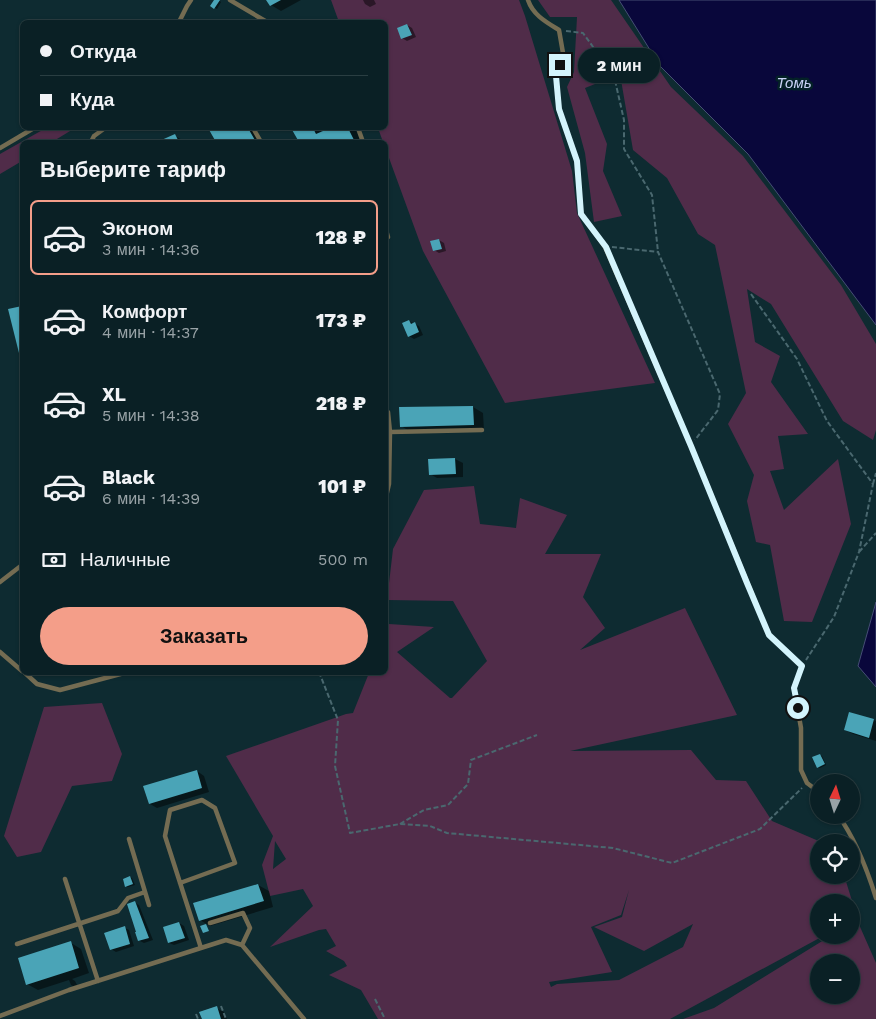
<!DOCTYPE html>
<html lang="ru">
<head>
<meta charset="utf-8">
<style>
	:root { --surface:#0a2025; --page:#13282d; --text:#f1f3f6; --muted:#99a3a7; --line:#2a3e42; --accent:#f49e89 }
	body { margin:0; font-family:"Work Sans",sans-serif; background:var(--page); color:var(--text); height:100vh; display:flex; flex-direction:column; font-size:19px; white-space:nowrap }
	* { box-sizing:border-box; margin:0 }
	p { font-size:16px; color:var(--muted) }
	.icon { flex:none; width:28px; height:28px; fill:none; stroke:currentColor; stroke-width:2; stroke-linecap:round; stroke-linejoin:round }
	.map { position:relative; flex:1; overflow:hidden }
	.drawer { position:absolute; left:20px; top:140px; width:368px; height:535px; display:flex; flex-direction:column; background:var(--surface); border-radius:8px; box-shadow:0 1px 4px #0004,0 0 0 1px var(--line) }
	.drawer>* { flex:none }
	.top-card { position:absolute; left:20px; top:20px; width:368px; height:110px; border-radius:8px; box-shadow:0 1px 4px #0004,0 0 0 1px var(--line); display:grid; align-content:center; height:110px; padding:0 20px; background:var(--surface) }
	.needle { width:32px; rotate:4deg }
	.controls { position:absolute; left:810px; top:774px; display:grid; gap:10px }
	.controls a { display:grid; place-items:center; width:50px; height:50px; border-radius:50%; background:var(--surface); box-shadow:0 1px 4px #0004,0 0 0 1px var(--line); font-size:25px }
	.end { position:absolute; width:22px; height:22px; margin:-11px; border:6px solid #d3f4fc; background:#111; box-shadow:0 0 0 2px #111 }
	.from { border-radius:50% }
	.bubble { position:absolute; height:35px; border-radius:18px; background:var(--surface); box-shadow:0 1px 4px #0004,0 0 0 1px var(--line); font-size:16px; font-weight:800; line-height:35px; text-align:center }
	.top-card b { display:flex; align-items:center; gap:18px; height:48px; font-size:19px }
	.top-card b+b { border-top:1px solid var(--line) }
	.top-card i { width:12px; height:12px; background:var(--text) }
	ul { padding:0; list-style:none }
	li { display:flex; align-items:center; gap:15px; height:75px; margin:0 10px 8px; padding:0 10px; border:2px solid transparent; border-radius:8px }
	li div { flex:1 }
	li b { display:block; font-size:19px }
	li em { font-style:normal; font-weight:800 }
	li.active { border-color:var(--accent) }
	li>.icon { width:45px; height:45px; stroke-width:1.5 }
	h2 { padding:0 20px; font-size:22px; line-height:60px }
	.pay { display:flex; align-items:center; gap:12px; height:55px; padding:0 20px; font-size:19px }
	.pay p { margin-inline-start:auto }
	.button { display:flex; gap:10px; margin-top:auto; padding:10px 20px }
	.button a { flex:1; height:58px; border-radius:30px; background:var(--accent); color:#111; font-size:20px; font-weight:800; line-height:58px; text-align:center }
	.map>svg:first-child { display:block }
	.green { fill:#502c49; fill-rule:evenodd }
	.water { fill:#09073b; stroke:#464e75 }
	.shadow { fill:#0007 }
	.building { fill:#4aa4b7 }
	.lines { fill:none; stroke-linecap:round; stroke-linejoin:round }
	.path { stroke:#4a686f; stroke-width:2; stroke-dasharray:5 2.5; stroke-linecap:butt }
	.service { stroke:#746c52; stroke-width:4.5 }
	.route { stroke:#d3f4fc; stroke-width:6 }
	.labels { text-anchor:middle; stroke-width:5; stroke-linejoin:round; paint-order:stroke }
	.water-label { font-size:15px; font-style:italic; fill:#c9d2f5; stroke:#042127 }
</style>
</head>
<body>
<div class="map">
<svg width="876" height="1019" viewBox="0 0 876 1019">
	<rect width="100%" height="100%" fill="#0e2b31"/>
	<!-- green -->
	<path class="green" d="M331,0h188l6,16 47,155 5,42 78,170 -150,20 -82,-152 -38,-104v-5h-2l-5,-14h7v-106h-46z
		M538,0h73l60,87 72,69 98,129 35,59v86l-3,10 -30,-19 -72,-117 -24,-15 8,53 25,14 -9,26 37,52 -30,2 6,33 -14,2 14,39 54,-51 13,65 -39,98 -28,-1 -14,-76 -14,-3 -9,-41 7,-26 -26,-51 18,-31 -31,-148 -17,-11 -31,-56 -34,-28 -13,-76 -35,14 22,56 -4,27 19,45 -28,6 -9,-69 -18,-66 7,-15 3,-55h-27z
		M46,128h29l-23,14h-30v19l-22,13v-20z
		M474,486l6,38 36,4 4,-30 47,17 -22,39h56l-18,43 22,31 -25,22 105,-42 52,107 -167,36 121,-1 25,30 30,1 26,40 49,21h-2v33h25l13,42 -6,4v-19h-32v33h6l-155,84h-292l-17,-29 -32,-15 18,-9 -3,-5 -18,-10 10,-5 -10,-17 -7,1 -49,17 43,-41 -10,-17 -33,7 -8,-31 11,-29 -47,-80 120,-42 7,-1 16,-40 16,-1v-39l4,-9 45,3 -37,25 53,46h2l35,-37 -34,-60 -66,-1 6,-51 31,-59zM275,841l11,18 -13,10zM629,890l-7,27 -28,10 50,24 49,-27 -10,23 -64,33 -62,4 -6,3 -2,-5 63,-10 -21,-45 30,-12z
		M102,703l20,51 -10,27 -40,5 -31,66 -24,5 -13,-21 40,-129z
		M857,920l19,43v56h-193l31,-11 118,-73h19v-12zM819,962h32v33h-32z"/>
	<!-- water -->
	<path class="water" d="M619,0h257v325l-128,-171 -88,-88z
		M876,602v85l-18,-21z"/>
	<!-- shadow -->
	<path class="shadow" d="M215,0h3l3,2 -4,7 -5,-3z
		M268,0h33l-20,11 -10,-6z
		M363,0h11l2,4 -6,3 -5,-3z
		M407,25l5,3 4,9 -9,4 -5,-3z
		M209,128h41l6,3 6,11h-45z
		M292,128h27l3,5 11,-5h22l6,14h-61z
		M175,136l11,6h-26z
		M439,240l5,3 2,8 -7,2 -5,-3z
		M22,307v56l-12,-53z
		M409,321l10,5 4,9 -9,4 -5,-3z
		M473,407l10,6 1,18 -73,1 -10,-6 -1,-17z
		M455,459l8,4v14l-26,1 -7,-4 -1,-14z
		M874,720l2,1v20l-23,-7 -8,-4z
		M820,755l2,1 4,9 -6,3 -2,-1z
		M197,771l7,5 5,16 -52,16 -7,-4z
		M130,877l2,1 3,7 -7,2 -2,-1z
		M258,885l11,6 4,16 -63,19 -10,-6z
		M135,903l4,2 14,35 -9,3 -4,-2 -3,-8z
		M179,923l5,3 5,14 -15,5 -5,-2z
		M125,928l4,2 5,16 -18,6 -5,-3z
		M71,943l10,6 8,24 -17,6 3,2 2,4 -4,1 -2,-1 -2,-5 -31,10 -11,-6z
		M216,1008l8,4 3,7h-24z"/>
	<!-- building -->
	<path class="building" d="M214,0h6l-6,9 -4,-3z
		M266,0h15l-11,6z
		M407,24l5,11 -11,4 -4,-11z
		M208,128h40l8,14h-40z
		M291,128h22l3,6 14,-6h18l7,14h-56z
		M175,134l4,8h-22z
		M439,239l3,10 -9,2 -3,-10z
		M22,306v59l-14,-56z
		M409,320l2,4 4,-2 4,10 -11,5 -6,-14z
		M473,406l1,19 -74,2 -1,-20z
		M455,458l1,16 -27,1 -1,-16z
		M849,712l25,7 -5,19 -25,-8z
		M820,754l5,10 -8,4 -5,-11z
		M197,770l5,18 -53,16 -6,-18z
		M130,876l3,8 -8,3 -2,-8z
		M258,884l6,17 -65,20 -6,-18z
		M135,901l14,37 -11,3 -3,-9h1l-9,-28z
		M179,922l6,16 -17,5 -5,-16z
		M206,924l3,7 -6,2 -3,-7z
		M125,926l5,18 -20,6 -6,-17z
		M71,941l8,27 -53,17 -8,-27z
		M217,1006l4,13h-19l-3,-7z"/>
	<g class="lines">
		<!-- path -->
		<path class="path" d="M566,31l17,2 31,43 10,44v29l28,46 6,57
			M612,247l46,5 62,142 -2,16 -23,30
			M751,294l46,65 30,62 46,63 -14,68 -25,65 -28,43
			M873,484l3,-11
			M859,552l17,-19
			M319,672l19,48 -3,46 15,67 50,-9 30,2 17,7 166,15 59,15 88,-34 42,-41
			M400,824l24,-14 24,-5 20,-21 3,-24 66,-25
			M375,999l10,20
			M221,1006l5,13
			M196,1014l2,5"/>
		<!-- service -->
		<path class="service" d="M230,0l37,22
			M528,0c5,15 18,22 31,30l4,23 -7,23 3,33 18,52 4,53 24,33 86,199 78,189 33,31 -8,22 7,40v42l6,13 12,9
			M179,22l8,-16 4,-6
			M253,128l8,14
			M358,128l5,14
			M91,142l3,-6 11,-8
			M0,148l34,-20
			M385,226l3,11 -3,1
			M385,410l3,2 2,20
			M385,501l4,-17 1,-52 92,-2
			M0,582l22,-17
			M0,652l22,19
			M24,672l13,12 23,6 68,-18
			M838,815c18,25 29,54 38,83
			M129,839l20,66
			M65,879l33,102
			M180,883l55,-20 -20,-55 -13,-8 -32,10 -5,26 36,112
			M210,923l33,-10 7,15 -8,17
			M17,944l101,-33 10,-13 17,-6
			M0,1016l69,-26 157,-50 16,5 62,74"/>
	</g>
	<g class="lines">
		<!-- route -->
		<path class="route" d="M560,65l-4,11 3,33 18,52 4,53 25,33 85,199 56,137 22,52 33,31 -8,22 4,20"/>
	</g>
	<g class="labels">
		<!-- water labels -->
		<g class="water-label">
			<text x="794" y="88">Томь</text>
		</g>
	</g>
</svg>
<div class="controls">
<a><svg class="needle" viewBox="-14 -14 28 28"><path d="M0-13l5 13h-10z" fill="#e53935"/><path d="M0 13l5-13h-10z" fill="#99a3a7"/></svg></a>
<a><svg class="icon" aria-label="locate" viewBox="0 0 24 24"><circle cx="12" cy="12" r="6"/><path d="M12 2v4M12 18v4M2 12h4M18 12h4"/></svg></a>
<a>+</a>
<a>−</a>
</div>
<i class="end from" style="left:798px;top:708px"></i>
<i class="end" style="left:560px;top:65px"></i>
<div class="bubble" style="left:578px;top:48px;width:82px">2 мин</div>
<div class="top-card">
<b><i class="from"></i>Откуда</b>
<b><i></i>Куда</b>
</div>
<section class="drawer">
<h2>Выберите тариф</h2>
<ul>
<li class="active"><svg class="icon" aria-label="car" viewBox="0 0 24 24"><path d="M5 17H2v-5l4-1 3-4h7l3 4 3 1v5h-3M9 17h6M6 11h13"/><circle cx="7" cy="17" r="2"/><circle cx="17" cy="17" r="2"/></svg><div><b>Эконом</b><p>3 мин · 14:36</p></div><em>128 ₽</em></li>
<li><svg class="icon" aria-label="car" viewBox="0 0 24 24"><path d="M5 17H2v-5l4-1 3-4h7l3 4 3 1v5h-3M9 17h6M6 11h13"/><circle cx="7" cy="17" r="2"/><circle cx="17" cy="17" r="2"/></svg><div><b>Комфорт</b><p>4 мин · 14:37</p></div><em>173 ₽</em></li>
<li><svg class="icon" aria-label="car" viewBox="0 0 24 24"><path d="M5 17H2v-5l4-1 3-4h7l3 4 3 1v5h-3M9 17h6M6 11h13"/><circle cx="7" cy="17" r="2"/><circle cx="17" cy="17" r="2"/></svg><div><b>XL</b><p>5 мин · 14:38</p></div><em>218 ₽</em></li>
<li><svg class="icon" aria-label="car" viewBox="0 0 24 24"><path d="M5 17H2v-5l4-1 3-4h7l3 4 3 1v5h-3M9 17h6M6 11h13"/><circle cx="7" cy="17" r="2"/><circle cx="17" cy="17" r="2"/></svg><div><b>Black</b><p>6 мин · 14:39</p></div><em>101 ₽</em></li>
</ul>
<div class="pay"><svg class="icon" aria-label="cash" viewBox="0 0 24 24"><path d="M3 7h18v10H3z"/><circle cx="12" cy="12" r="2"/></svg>Наличные<p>500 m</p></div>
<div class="button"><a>Заказать</a></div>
</section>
</div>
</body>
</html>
